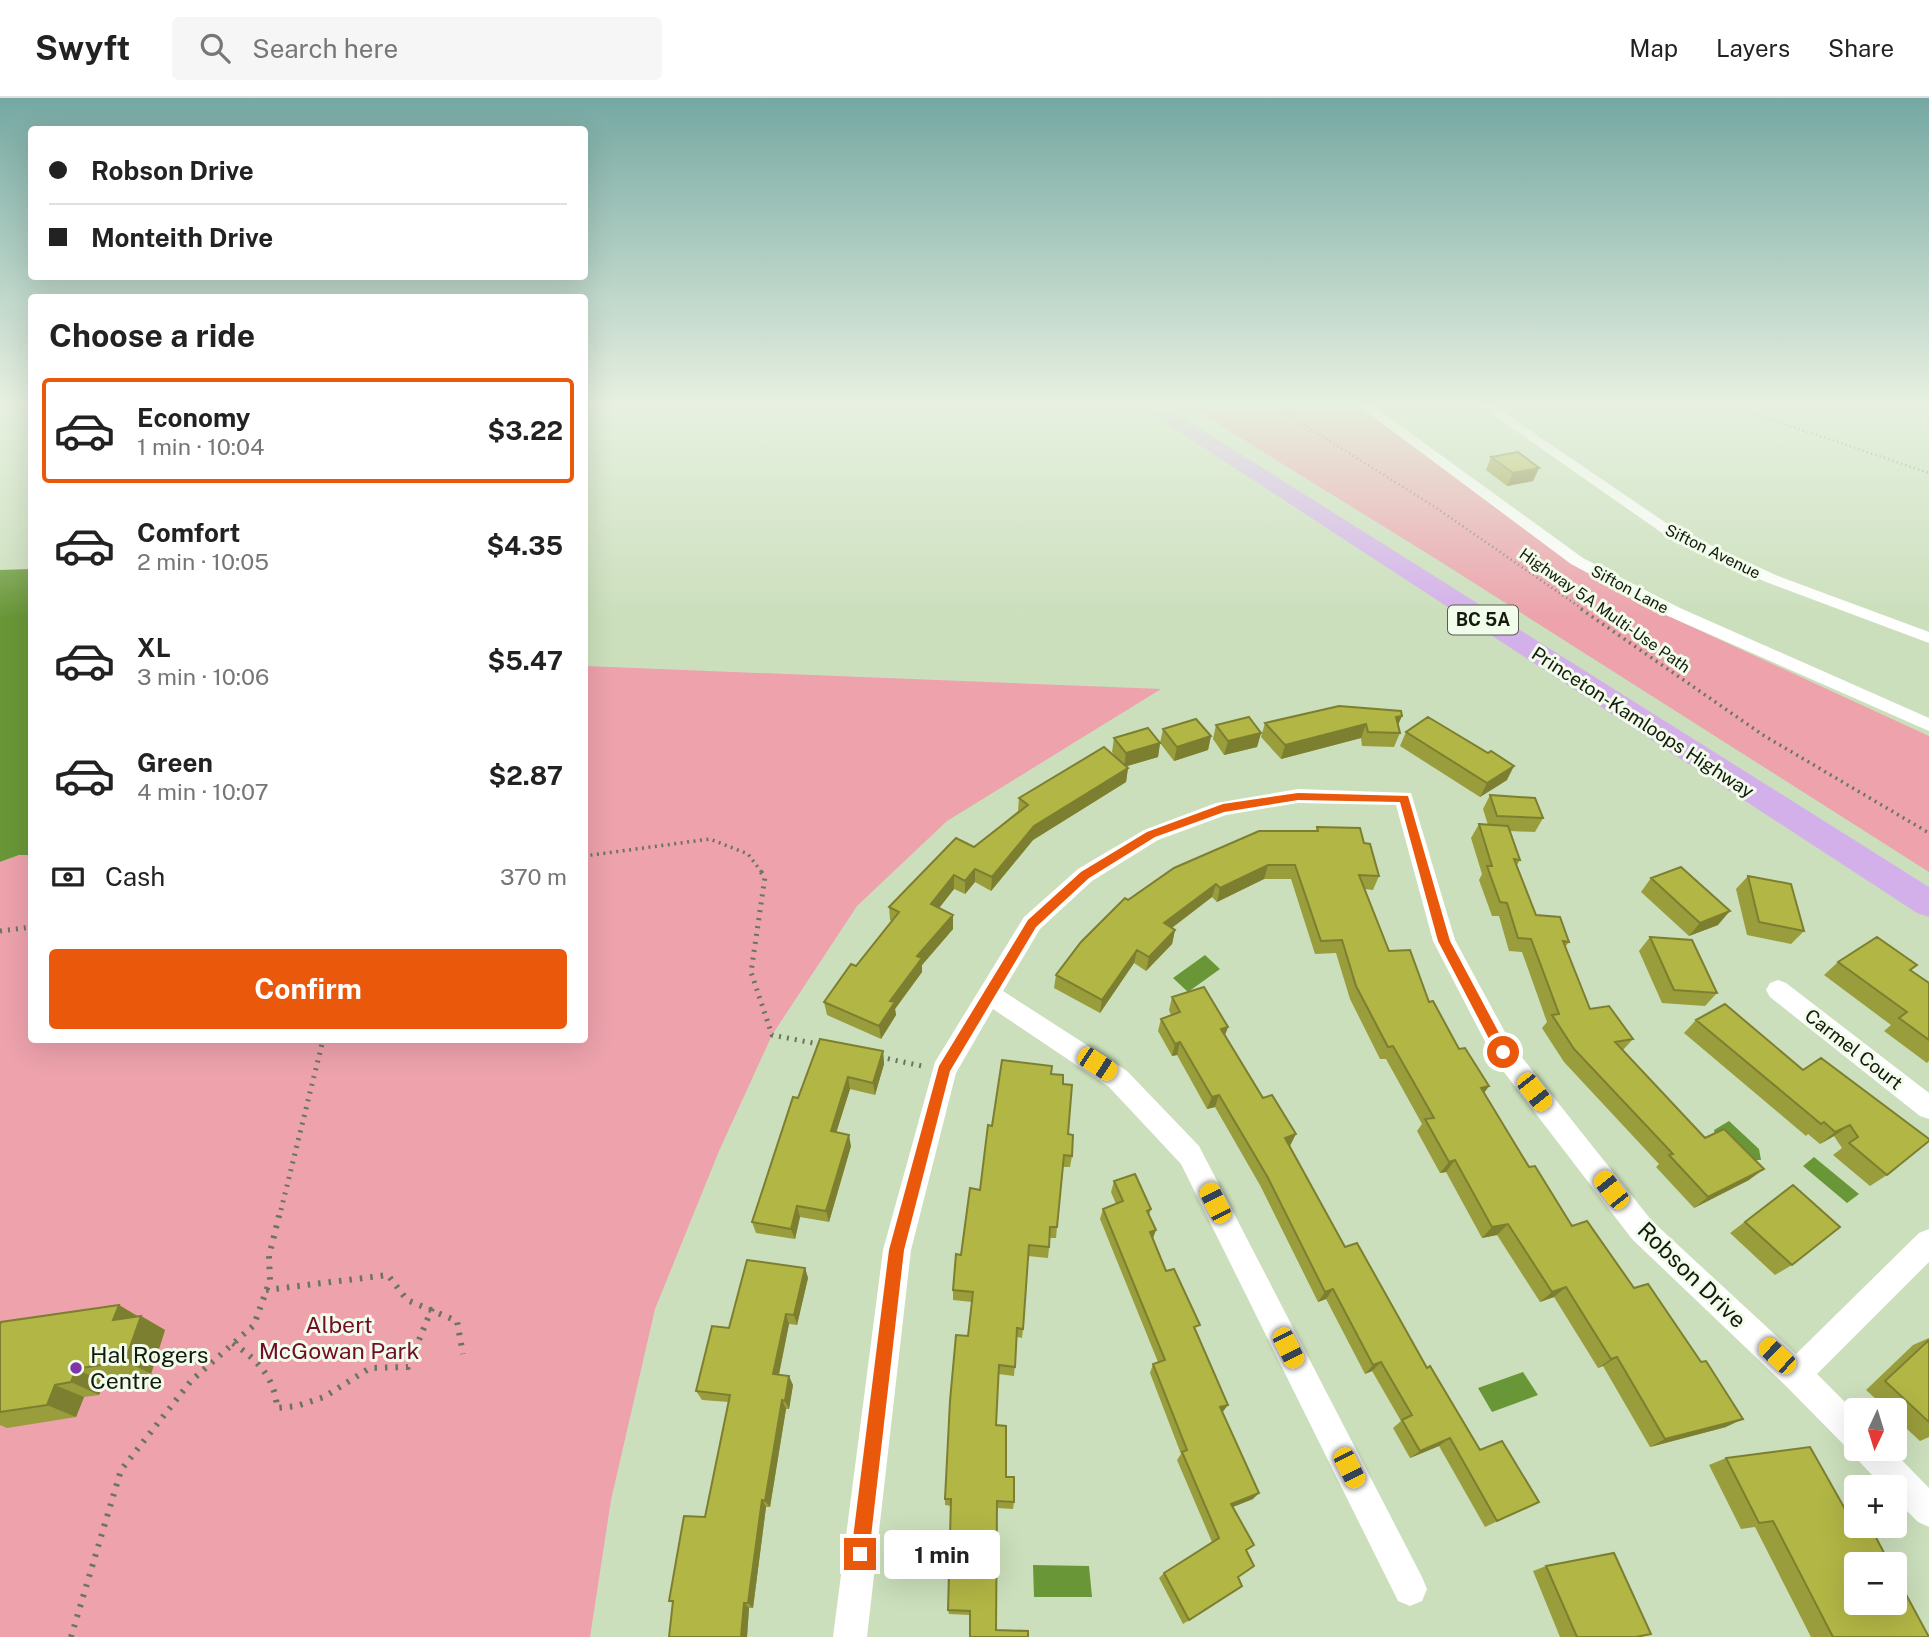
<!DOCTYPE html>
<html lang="en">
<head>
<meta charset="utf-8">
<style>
	:root { --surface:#fff; --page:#f6f6f6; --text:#222; --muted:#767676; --line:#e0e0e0; --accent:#ea580c }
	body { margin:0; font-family:"Public Sans",sans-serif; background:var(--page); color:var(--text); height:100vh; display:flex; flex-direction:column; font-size:26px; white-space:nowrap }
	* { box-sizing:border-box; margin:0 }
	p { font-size:23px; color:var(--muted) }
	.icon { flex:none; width:38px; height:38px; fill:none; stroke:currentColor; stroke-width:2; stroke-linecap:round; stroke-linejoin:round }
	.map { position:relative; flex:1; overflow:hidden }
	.details { position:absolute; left:28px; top:196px; width:560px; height:749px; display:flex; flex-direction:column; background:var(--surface); border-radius:7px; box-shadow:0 7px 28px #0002 }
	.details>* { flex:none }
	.banner { position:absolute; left:28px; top:28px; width:560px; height:154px; border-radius:7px; box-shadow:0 7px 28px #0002; display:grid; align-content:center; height:154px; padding:0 21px; background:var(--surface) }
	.needle { width:46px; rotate:184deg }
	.fabs { position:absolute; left:1844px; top:1300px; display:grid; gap:14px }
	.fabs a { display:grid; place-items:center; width:63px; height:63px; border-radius:7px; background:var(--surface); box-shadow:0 7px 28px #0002; font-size:35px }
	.end { position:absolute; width:32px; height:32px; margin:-16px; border:9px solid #ea580c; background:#fff; box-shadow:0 0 0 4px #fff }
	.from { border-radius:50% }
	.bubble { position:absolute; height:49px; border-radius:7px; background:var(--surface); box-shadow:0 7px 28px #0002; font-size:23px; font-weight:700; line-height:49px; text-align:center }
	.car { position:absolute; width:21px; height:42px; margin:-21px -10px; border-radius:9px; box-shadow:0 0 5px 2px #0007; background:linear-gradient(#f5c518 24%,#345 0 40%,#f5c518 0 76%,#345 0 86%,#f5c518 0) }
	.banner b { display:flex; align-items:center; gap:24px; height:66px; font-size:26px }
	.banner b+b { border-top:2px solid var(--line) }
	.banner i { width:18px; height:18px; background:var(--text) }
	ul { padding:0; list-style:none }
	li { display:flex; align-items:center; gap:21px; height:105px; margin:0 14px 10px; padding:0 7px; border:4px solid transparent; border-radius:7px }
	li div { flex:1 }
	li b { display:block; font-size:26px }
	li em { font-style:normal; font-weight:700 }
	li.on { border-color:var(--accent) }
	li>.icon { width:63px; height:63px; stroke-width:1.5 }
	h2 { padding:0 21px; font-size:32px; line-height:84px }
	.pay { display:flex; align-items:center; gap:18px; height:77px; padding:0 21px; font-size:26px }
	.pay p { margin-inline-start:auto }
	.primary-button { display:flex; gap:14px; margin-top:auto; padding:14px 21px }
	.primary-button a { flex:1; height:80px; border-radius:7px; background:var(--accent); color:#fff; font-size:28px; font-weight:700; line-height:80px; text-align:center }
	header { display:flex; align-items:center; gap:42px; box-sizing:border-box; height:98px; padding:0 35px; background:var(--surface); border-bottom:2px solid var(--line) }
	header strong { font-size:33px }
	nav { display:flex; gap:38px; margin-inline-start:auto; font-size:24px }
	.search { width:490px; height:63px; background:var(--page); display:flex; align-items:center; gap:18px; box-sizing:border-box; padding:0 24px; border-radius:7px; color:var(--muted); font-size:26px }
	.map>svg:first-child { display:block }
	.green { fill:#eda2ac }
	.water { fill:#699738 }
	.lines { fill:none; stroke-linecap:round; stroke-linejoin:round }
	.path-far3 { stroke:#69765f; stroke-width:2.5; stroke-dasharray:1 3.5; stroke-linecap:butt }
	.path-far2 { stroke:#69765f; stroke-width:3.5; stroke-dasharray:2 4.5; stroke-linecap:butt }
	.path-far1 { stroke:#69765f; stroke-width:5; stroke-dasharray:2 6; stroke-linecap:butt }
	.path { stroke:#69765f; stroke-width:6; stroke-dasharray:2.5 8; stroke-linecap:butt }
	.street { fill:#fff; fill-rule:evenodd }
	.primary { fill:#d4b0eb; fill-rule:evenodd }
	.wall { fill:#999d3b }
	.shaded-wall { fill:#7d7f30 }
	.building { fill:#b2b645; stroke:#7d7f30; stroke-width:2 }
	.route { fill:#ea580c }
	.poi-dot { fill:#8036a9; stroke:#f2fcea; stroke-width:2.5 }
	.labels { text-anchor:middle; stroke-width:6; stroke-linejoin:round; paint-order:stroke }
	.far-street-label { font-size:16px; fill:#141a0e; stroke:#f2fcea }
	.shield { fill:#f2fcea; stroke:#575e50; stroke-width:2 }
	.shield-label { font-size:18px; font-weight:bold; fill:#141a0e }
	.street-label { font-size:19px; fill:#141a0e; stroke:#f2fcea }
	.near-street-label { font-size:23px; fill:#141a0e; stroke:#f2fcea }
	.near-park-label { font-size:23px; fill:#710d2b; stroke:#f2fcea }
	.near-poi-label { font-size:23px; fill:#141a0e; stroke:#f2fcea; text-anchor:start }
</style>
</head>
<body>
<header>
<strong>Swyft</strong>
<div class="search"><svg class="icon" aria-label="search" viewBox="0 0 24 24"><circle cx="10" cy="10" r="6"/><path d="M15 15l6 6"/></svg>Search here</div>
<nav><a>Map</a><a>Layers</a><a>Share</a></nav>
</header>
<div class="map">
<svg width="1929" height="1539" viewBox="0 0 1929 1539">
	<rect width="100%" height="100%" fill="#cbdfbc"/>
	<!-- green -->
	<path class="green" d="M1184,305h169l261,188 315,145v136l-488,-310z
		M585,568l576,23 -214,132 -90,85 -85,129 -53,116 -64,158 -44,191 -21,137h-590v-775l19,-7h12l1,185h552z"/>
	<!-- water -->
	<path class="water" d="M31,471v286h-12l-19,7v-292z
		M1205,857l15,14 -32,23 -15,-14z
		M1729,1023l30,28 2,11h-7l-39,-25 -1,-5z
		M1814,1059l45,37 -12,9 -44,-37z
		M1523,1274l15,23 -46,17 -14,-24z
		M1033,1467l56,1 3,31h-58z"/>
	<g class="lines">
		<!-- path-far3 -->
		<path class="path-far3" d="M1269,305l166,104 149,103
			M1722,305l207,70"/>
		<!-- path-far2 -->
		<path class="path-far2" d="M1581,511l182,126 166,98
			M584,758l126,-17 38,15 15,20"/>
		<!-- path-far1 -->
		<path class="path-far1" d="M761,774l4,5 -14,95 21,63 51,10
			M0,833l32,-4
			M880,959l42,9
			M281,1112l42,-170"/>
		<!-- path -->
		<path class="path" d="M266,1192l122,-15 19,25 50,21 6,33
			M233,1245c24,17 42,34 44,65l20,-2 27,-9 46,-29 38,-1 24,-59
			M71,1539l50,-167 70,-89 63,-56 16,-45 -1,-24 12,-48"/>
		<!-- street -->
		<path class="street" d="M1355,305h14l214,155 97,50 249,110v13l-261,-115 -97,-52z
			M1476,305h14l185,126 103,47 151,56v11l-163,-61 -101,-47z
			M1298,691l113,4 44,147 57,105 140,176 144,133 123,-121 10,-4v33l-112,112 40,40v35h34l38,39v39l-11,-5 -23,-23v-11h-11l-26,-28 -4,-10 -8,-3 -61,-62 -153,-146 -138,-180 -61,-118 -37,-136 -98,-2 -72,12 -68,25 -66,41 -52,48 -37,62 124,80 72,75 223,431 5,12 -5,12 -12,5 -12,-5 -217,-437 -72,-77 -116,-78 -37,64 -45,177 -44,387h-34l50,-387 52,-188 89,-145 54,-48 66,-39 72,-27z
			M1778,882l8,3 143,110v26l-9,-3 -150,-119 -4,-7 4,-7z"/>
		<!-- primary -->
		<path class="primary" d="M1135,305h24l770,484v30l-12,-4z"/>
	</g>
	<!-- wall -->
	<path class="wall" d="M1491,359l48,11 -6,13 -26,5 -21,-16z
		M1265,625l133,2 2,8 -6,14 -32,-1 -1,-8 -80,21 -20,-22z
		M1216,627l45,8 -4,14 -33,8 -11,-16z
		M1163,631l48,7 -3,14 -34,11 -14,-18 -2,14 -31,9 1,2 -2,14 -93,58 -42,51 -16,-9 -10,12 -11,-5 -15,19 14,7v14l-31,36v7l-27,37 1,6 -15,24 -54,-24 -3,-13 32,-36 36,-45 -2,-1 -1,-13 85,-60 44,-36 1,-13 97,-41 -4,-5 2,-14 46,5z
		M1406,634l101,48 -27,17 -80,-51z
		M1490,697l53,23 -8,14 -25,-1 10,29 -3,5 19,50 33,27 -4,5 25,62 43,30 -10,11 82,88 44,42 -55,28 -38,-41 3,-3 -95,-102 -22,-34 5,-6 -25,-70 -13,-1 -10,-35h-7l-13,-36 3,-6 -11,-36 8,-14 9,1 -5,-16z
		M1317,729l47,16 15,33 -6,14 -8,-1 24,62 40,51 30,47 30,37 -5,7 45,74 43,59 154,201 -76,20 -47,-81 -5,2 -44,-71 -14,5 -43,-67 -15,3 -36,-66 -6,1 -23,-42 5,-7 -36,-65h-6l-30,-60 -14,-46 -21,1 -24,-75h-27l-47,23 -5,-5 -40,31 3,2 -3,14 -26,27 -12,-8 -34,50 -46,-25 2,-13 72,-75 188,-69z
		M1748,778l56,55 -13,13 -44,-9 -11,-46z
		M1651,780l67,47 -29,11 -48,-44z
		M1650,839l67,56 -12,13 -43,-3 -23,-52z
		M1838,864l73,9 18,12v78l-2,2 -43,-32 7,-6 -67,-50z
		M1172,899l56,30 -3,8 65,111 55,101 82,121 53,82 59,52 -54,25 -46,-81 -29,12 -17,-30 8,-7 -29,-50 -7,3 -39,-75 -8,3 -57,-115 -46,-80 -8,2 -30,-54 -5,1 -14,-25 3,-12 10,-4 -2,-5z
		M1696,922l107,50 18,-12 66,117 -17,11 -37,-31 9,-7 -8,-12 -14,8 -12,-10 -2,2 -122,-103z
		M883,953l1,13 -9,31 -25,-6 -14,43 15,14 -22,76 -29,-5 -5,22 -39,-6 -4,-11 46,-124z
		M1051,976l12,10 9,72 -2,11h-7l-6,60 -1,11h-6l-2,20 -20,-2 -5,73 -1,9 -5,-1 -3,39 -16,-2 -2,51 10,52 8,25 -1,7 -16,-1 -27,129v-22l-21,-1 -1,-4 3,-104 -6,-1v-6l23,-163 4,-34 -19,-2v-10l8,-35 19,-65 12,-64z
		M1114,1083l37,28 -2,6 4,24 13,32 31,61 25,81 31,86 -20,8 14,44 -9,27 4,8 -59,38 -24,-46 5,-5 48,-31 -35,-82 4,-6 -31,-81 3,-9 5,-2 -58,-143 3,-10 13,-5 -5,-12z
		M1793,1087l-1,80 -17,10 -45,-42z
		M805,1170l3,10 -11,47 -8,-1 -10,51 14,10 -4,24h-3l-16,98h-4l-13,101h-4l-2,29h-78l4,-34 -4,-2 36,-84 24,-115 -27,-2 -6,-9 33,-63z
		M119,1207l19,11h3l24,14 -14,44 -47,8 -5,13 -15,2 -8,20 -69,11 -7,-3v-100z
		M1929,1240v99l-9,4 -25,-23v-8h-7l-22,-20 47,-45z
		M1726,1360l132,74 71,105h-118l-56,-110 -14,2 -32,-64z
		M1546,1468l93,71h-79l-27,-66z"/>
	<!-- shaded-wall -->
	<path class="shaded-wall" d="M1539,370l-6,13 -26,5 6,-13z
		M1402,618l-6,14v-13z
		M1366,626l-5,14 -80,21 4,-14z
		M1261,635l-4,14 -33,8 4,-14z
		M1211,638l-3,14 -34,11 3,-14z
		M1160,645l-2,14 -34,10 2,-14z
		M1514,668l-7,14 -27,17 7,-14z
		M1128,670l-2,14 -93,58 -42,51 1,-14 42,-51z
		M1268,767l-4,14 -47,23 3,-14z
		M975,771v13l-10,12v-13z
		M954,777v14l-22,28 -1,-13z
		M1216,786l-4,13 -51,39 3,-13z
		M1730,813l-12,14 -29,11 11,-13z
		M953,817v14l-31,36v7l-27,37 1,6 -15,24 -2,-13 11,-25 27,-45z
		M1175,832l-3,14 -26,27 3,-14z
		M1137,852l-3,13 -34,50 2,-13z
		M1228,929l-5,13 -2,-11z
		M1180,944l-3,13 -5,1 3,-12z
		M883,953l1,13 -9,31 -2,-12z
		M848,979l2,12 -17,54 -2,-12z
		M1489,988l-9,12 1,-10z
		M1219,997l-4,12 -8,2 5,-12z
		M1850,1027l-16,11 -14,8 15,-12z
		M1296,1036l-6,12 -10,4 5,-12z
		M849,1037l2,11 -22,76 -3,-11z
		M1455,1062l-9,12 -6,1 9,-11z
		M1764,1071l-15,11 -55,28 14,-11z
		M797,1108l3,11 -5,22 -4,-10z
		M1508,1126l-11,11 -15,3 10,-11z
		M1156,1132l-4,11 -2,-9z
		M805,1170l3,10 -11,47 -3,-10z
		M1566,1189l-12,10 -14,5 12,-10z
		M1333,1191l-7,10 -8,3 7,-10z
		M119,1207l21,13 1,-2 24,14 -14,44 -26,-13 -12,-41z
		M786,1216l3,10 -12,59 -4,-9z
		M1617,1259l-14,9 -5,2 13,-9z
		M1381,1264l-9,9 -7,3 8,-9z
		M76,1271l28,13 -5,13 -28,-13z
		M789,1278l4,9 -4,24 -4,-8z
		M55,1287l29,12 -8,20 -29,-12z
		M782,1302l4,9 -16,98 -5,-6z
		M1228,1307l-6,8 -2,-6z
		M1743,1321l-17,8 -76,20 15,-8z
		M1450,1340l-11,8 -29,12 10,-7z
		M1259,1395l-6,6 -28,11 6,-6z
		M762,1402l4,7 -13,101 -5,-5z
		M744,1505l5,5 -2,29h-6z"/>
	<!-- building -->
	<path class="building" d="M1518,354l21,16 -26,5 -22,-16z
		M1339,608l62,5 1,5 -6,1 4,16 -32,-1 -2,-8 -81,21 -20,-22z
		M1249,619l12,16 -33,8 -12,-16z
		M1428,619l60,36 3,-2 23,15 -27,17 -81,-51z
		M1196,621l15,17 -34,11 -14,-18z
		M1148,630l12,15 -34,10 -12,-15z
		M1104,649l24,21 -94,58 -42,51 -17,-8 -10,12 -11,-6 -23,29 22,11 -36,41 5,2 -32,43 5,1 -16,24 -55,-24 27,-38 5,2 43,-54 -10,-5 67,-69 18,9 54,-42 -9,-7z
		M1490,697l45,3 8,20 -46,-2z
		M1479,726l29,2 12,34 -6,-1 22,56 24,2 9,25 -6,-1 27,68 19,-3 24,33 -18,3 90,96 19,-9 40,40 -56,28 -39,-42 4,-1 -99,-105 -22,-34 7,-1 -28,-75 -13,-1 -11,-35 -7,-1 -13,-36h5z
		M1317,729l43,1 4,15 6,1 9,32 -20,-1 30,76 21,-1 19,52 4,-1 26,48 6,-1 24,38 -8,2 48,79 6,-1 37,60 15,-5 47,67 14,-4 53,78 5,-1 37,58 -78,20 -48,-82 -6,2 -45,-72 -14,5 -44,-68 -16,3 -37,-67 -6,2 -24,-43 9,-1 -41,-72 -5,1 -32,-61 -14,-46 -21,1 -26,-76h-27l-48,23 -4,-4 -52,39 11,7 -26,27 -12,-7 -35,50 -46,-25 25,-33 44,-44 3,2 46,-32 85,-37h59z
		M1681,769l49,44 -30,12 -49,-45z
		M1748,778l43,8 13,47 -45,-9z
		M1650,839l42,3 25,53 -43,-3z
		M1877,839l40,28 -7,5 19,13v57l-30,-22 8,-6 -69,-50z
		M1204,889l24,40 -7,2 42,69 9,-3 24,39 -11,4 60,109 12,-4 70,125 3,-2 50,84 22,-9 37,61 -42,19 -47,-83 -30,13 -18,-31 10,-5 -31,-53 -8,3 -40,-76 -8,3 -58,-116 -48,-81 -7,2 -32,-55 -5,2 -14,-25 19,-7 -8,-15z
		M1725,906l78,66 18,-12 108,81v2l-42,34 -38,-32 9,-6 -8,-12 -15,7 -11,-10 -3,2 -125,-104z
		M820,941l63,12 -10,32 -25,-6 -17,54 18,4 -23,76 -29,-5 -6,23 -39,-7 41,-125 5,1z
		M1002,962l50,6 -1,8 12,1v9l9,1 -4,49 5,1 -1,21 -8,-1 -7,72h-7l-1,20 -20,-2 -6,84 -6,-1 -2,39 -16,-2 -3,60 10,1v51h8v25l-17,-1 -1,129 32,1v6h-58v-26l-22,-1 3,-111h-6l5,-98 6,-66 12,1 5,-44 -20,-2 3,-36 5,1 9,-67 10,2 8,-65 4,1z
		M1135,1076l16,35 -4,2 9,19 -6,2 16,39 8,-2 26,56 -6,2 34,78 -8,2 39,86 -28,11 23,41 -8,5 8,16 -16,11 4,9 -53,34 -25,-47 55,-35 -37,-86 5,-2 -34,-86 12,-4 -62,-151 20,-8 -9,-20z
		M1793,1087l47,42 -48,38 -47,-43z
		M747,1162l58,8 -11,47 -8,-1 -13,60 16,2 -4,25 -3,-1 -17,101 -3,-1 -14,103h-4l-3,34h-72l4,-36h-4l15,-85 21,1 25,-122 -34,-4 16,-65 17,2z
		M119,1207l-6,15 28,-4 -16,45 -49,8 -5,13 -16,3 -8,20 -47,7v-87l1,-3z
		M1929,1242v82l-44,-41z
		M1810,1349l48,85 14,-2 18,34h-33v39h38v-29l34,63h-96l-60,-116 -14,2 -33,-65z
		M1614,1455l37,81 -15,3h-59l-31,-71z"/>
	<!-- sky -->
	<linearGradient id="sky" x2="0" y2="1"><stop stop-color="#75a8a2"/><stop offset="0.59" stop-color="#e8f1e1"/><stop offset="1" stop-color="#e8f1e1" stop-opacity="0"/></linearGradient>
	<rect width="1929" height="520" fill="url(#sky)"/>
	<!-- route -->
	<path class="route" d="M1298,695l110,3 42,145 57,107v8h-9l-60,-115 -38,-139 -102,-2 -74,12 -69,25 -66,41 -53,49 -86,144 -46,179 -35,304 -3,6 -6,3 -6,-3 -3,-6 38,-304 50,-184 89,-146 53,-48 66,-40 76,-28z"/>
	<!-- markers -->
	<circle class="poi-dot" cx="76" cy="1270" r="7"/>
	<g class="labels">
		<!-- far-street labels -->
		<g class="far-street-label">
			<text transform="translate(1713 453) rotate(26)" y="6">Sifton Avenue</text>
			<text transform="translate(1630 491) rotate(28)" y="6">Sifton Lane</text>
			<text transform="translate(1605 512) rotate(35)" y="6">Highway 5A Multi-Use Path</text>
		</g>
		<!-- shield labels -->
		<rect class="shield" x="1448" y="507.5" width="70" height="29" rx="5"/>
		<g class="shield-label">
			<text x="1483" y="528">BC 5A</text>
		</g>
		<!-- street labels -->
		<g class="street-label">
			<text transform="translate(1643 624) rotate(33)" y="7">Princeton-Kamloops Highway</text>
			<text transform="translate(1854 951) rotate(38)" y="7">Carmel Court</text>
		</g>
		<!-- near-street labels -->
		<g class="near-street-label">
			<text transform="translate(1692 1177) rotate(44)" y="8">Robson Drive</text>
		</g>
		<!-- near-park labels -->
		<g class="near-park-label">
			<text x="339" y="1235">Albert<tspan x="339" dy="26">McGowan Park</tspan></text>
		</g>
		<!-- near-poi labels -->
		<g class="near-poi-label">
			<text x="90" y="1265">Hal Rogers<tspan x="90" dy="26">Centre</tspan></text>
		</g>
	</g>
</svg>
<div class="fabs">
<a><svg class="needle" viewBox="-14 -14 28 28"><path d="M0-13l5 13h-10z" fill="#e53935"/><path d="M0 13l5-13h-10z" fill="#767676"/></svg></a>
<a>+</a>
<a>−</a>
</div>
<i class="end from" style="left:1503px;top:954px"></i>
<i class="end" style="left:860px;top:1456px"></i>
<div class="bubble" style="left:884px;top:1432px;width:116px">1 min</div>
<i class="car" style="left:1097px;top:966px;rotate:123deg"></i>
<i class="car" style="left:1534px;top:994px;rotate:142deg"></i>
<i class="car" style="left:1611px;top:1092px;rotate:322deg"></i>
<i class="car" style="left:1215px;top:1105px;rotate:333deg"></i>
<i class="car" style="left:1288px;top:1250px;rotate:153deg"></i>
<i class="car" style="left:1777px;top:1258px;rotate:313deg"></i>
<i class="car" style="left:1349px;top:1370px;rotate:153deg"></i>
<div class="banner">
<b><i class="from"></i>Robson Drive</b>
<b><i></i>Monteith Drive</b>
</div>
<section class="details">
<h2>Choose a ride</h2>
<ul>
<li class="on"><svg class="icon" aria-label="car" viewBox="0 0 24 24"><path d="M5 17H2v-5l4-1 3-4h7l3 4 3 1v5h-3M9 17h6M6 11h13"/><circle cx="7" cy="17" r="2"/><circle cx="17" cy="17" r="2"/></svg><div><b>Economy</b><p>1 min · 10:04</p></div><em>$3.22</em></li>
<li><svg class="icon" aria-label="car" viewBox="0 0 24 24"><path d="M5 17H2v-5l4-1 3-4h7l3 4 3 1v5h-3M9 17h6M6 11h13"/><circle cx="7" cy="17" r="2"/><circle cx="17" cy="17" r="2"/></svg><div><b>Comfort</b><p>2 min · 10:05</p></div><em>$4.35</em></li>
<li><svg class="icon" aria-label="car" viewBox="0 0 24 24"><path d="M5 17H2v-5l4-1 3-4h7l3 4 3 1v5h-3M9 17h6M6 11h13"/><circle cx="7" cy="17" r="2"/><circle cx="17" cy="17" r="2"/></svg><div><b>XL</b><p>3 min · 10:06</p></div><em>$5.47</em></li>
<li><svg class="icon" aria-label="car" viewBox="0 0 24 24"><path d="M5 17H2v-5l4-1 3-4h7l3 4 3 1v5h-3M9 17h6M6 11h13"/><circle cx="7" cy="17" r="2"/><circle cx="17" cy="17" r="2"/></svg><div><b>Green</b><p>4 min · 10:07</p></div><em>$2.87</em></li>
</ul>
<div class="pay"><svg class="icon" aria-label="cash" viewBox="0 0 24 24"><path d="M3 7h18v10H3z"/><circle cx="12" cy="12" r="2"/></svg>Cash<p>370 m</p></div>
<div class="primary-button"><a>Confirm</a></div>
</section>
</div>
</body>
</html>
